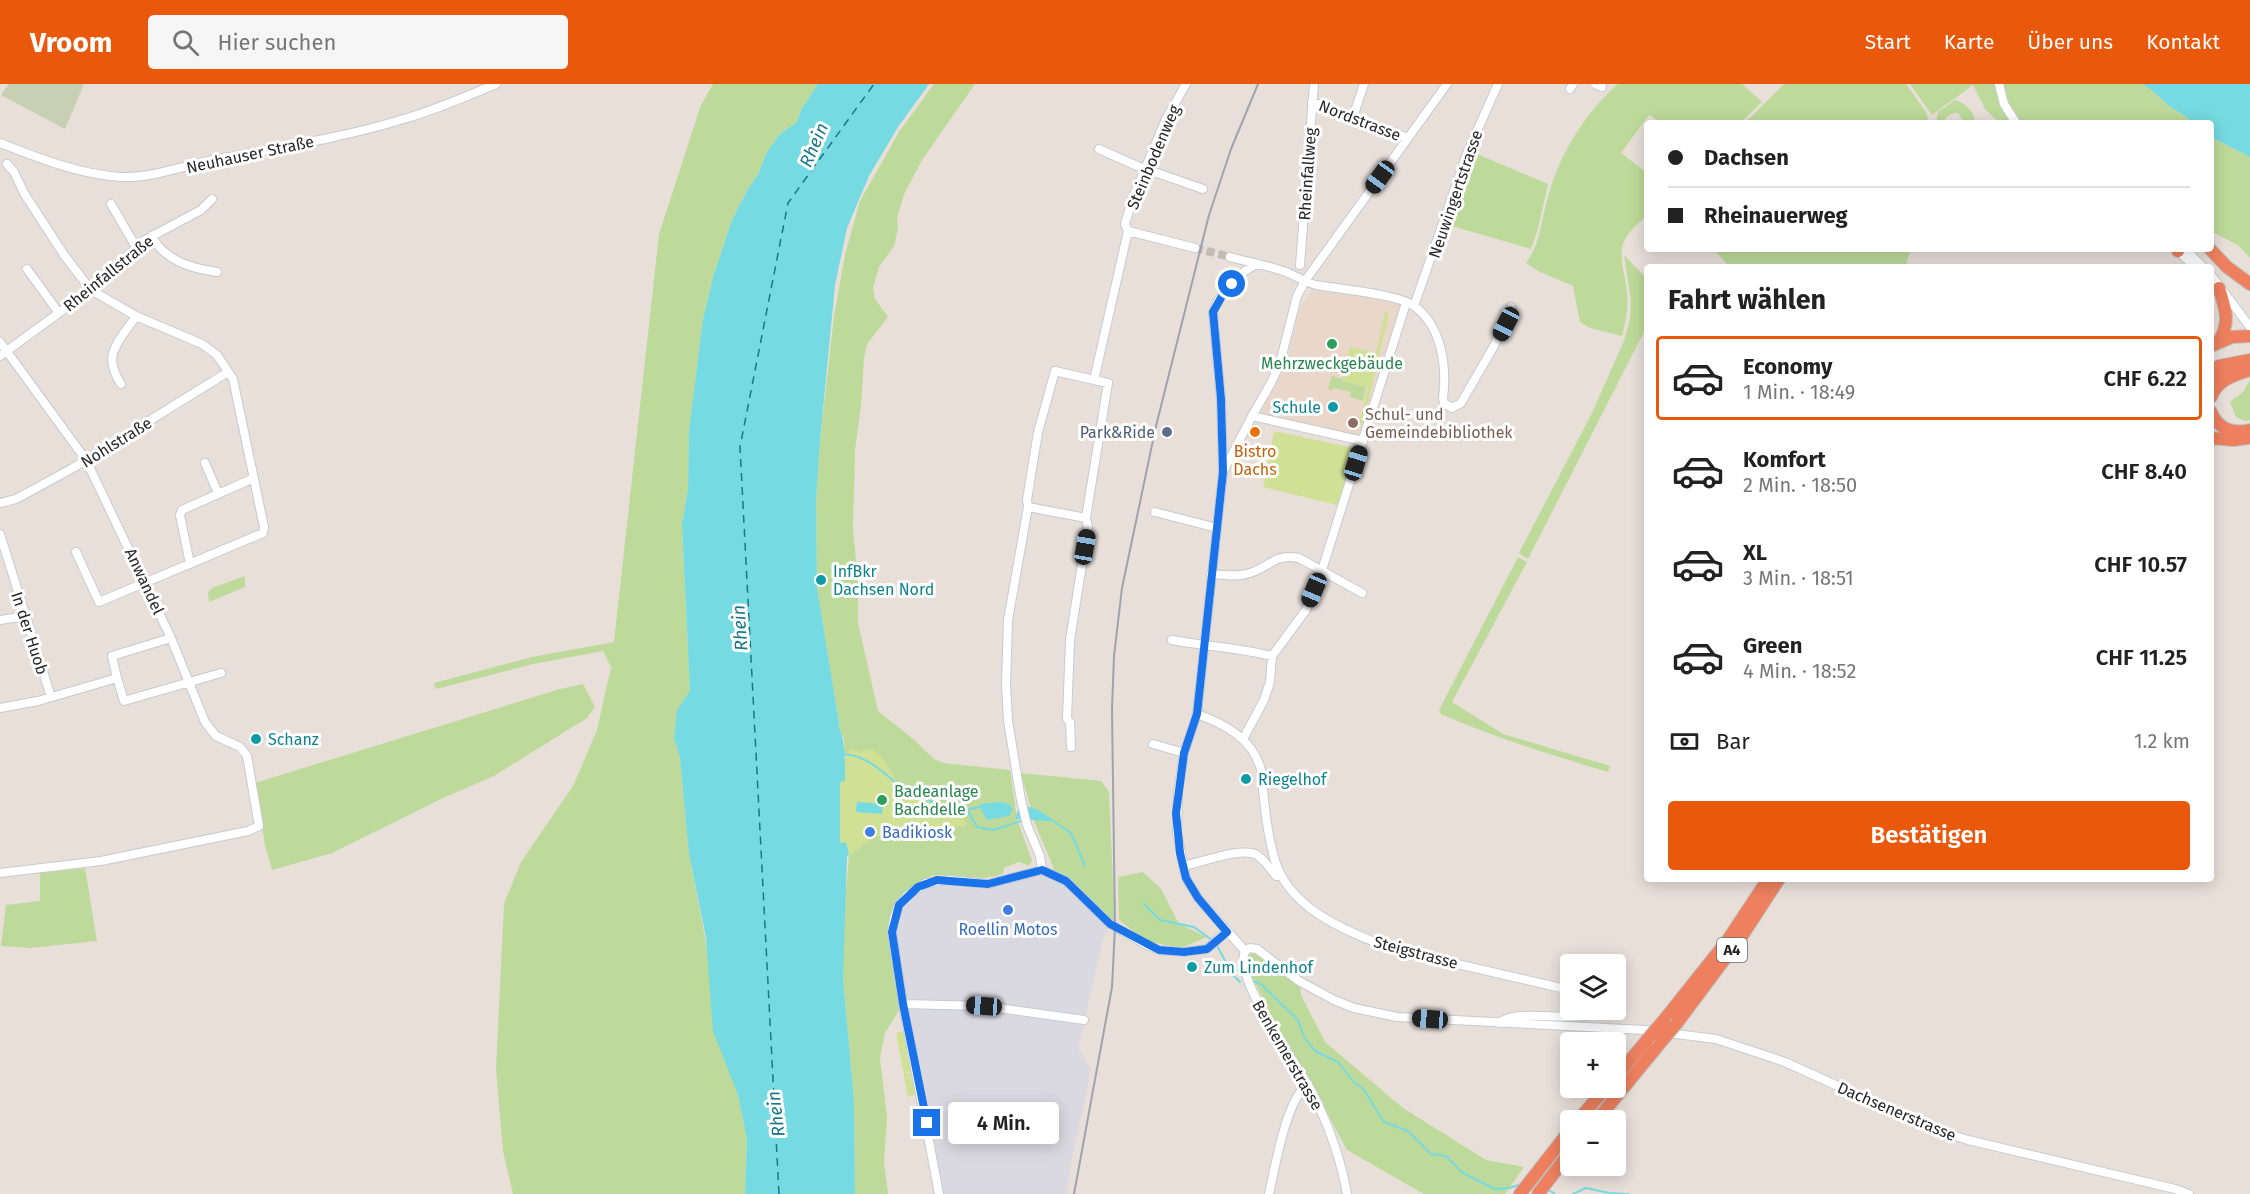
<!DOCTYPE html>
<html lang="de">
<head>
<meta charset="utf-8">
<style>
	:root { --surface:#fff; --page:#f6f6f6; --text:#222; --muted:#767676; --line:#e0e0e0; --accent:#ea580c }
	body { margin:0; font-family:"Fira Sans",sans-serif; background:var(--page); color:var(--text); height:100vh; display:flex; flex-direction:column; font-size:22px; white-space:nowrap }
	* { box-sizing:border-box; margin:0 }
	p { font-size:20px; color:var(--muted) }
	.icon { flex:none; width:33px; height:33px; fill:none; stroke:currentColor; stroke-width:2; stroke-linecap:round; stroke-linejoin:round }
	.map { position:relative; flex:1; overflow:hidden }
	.panel { position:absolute; left:1644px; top:180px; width:570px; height:618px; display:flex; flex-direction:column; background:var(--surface); border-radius:6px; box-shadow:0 3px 15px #0003 }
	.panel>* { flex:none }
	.banner { position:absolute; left:1644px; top:36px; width:570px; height:132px; border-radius:6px; box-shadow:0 3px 15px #0003; display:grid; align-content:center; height:132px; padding:0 24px; background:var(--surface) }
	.buttons { position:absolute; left:1560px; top:870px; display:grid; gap:12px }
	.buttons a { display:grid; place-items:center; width:66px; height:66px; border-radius:6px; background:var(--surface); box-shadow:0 3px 15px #0003; font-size:30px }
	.end { position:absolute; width:27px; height:27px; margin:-14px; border:8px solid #1a73e8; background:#fff; box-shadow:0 0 0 3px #fff }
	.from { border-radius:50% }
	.bubble { position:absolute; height:42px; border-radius:6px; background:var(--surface); box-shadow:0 3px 15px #0003; font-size:20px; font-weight:600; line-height:42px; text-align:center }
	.car { position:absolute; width:18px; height:36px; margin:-18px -9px; border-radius:8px; box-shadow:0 0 4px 2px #0007; background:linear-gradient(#222 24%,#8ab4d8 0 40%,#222 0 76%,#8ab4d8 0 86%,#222 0) }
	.banner b { display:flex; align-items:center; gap:21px; height:57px; font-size:22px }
	.banner b+b { border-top:2px solid var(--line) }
	.banner i { width:15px; height:15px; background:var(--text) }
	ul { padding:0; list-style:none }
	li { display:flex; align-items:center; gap:18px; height:84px; margin:0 12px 9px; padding:0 12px; border:3px solid transparent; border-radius:6px }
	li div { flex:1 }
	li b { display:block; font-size:22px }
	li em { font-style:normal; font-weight:600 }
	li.on { border-color:var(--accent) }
	li>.icon { width:54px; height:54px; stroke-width:1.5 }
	h2 { padding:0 24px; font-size:27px; line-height:72px }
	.pay { display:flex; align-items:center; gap:15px; height:66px; padding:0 24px; font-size:22px }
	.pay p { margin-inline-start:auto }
	.action { display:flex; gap:12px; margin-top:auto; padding:12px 24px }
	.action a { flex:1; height:69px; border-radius:6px; background:var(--accent); color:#fff; font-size:24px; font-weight:600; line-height:69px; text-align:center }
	header { display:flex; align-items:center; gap:36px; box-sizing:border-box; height:84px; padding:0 30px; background:var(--accent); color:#fff }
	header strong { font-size:28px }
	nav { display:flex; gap:33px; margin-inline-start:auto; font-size:21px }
	.search { width:420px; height:54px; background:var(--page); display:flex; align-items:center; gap:15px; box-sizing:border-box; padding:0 21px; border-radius:6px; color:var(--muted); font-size:22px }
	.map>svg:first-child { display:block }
	.industrial { fill:#dad9e1 }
	.education { fill:#e9d8ca }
	.green { fill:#bdda9a }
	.cemetery { fill:#c7d0b2 }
	.pitch { fill:#d0e196 }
	.water { fill:#75dae1 }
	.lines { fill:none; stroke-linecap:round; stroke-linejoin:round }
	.stream { stroke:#75dae1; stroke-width:2 }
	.ferry { stroke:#197888; stroke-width:1.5; stroke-dasharray:8 6; stroke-linecap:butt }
	.minor-tunnel { stroke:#c1bab5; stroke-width:8; stroke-dasharray:8 4; stroke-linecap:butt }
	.minor-casing { stroke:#c5cbd3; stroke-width:10 }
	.highway-casing { stroke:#bebebe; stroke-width:14 }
	.minor { stroke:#fff; stroke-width:8 }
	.highway { stroke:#ee805f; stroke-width:12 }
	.rail { stroke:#9da3af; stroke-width:2 }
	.highway-bridge-casing { stroke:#bebebe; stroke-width:14; stroke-linecap:butt }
	.highway-bridge { stroke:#ee805f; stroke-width:12 }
	.route { stroke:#1a73e8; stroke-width:8 }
	.leisure-dot { fill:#2e9e5b; stroke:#fff; stroke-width:2 }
	.culture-dot { fill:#0f9aa8; stroke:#fff; stroke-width:2 }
	.education-dot { fill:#8d6e63; stroke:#fff; stroke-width:2 }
	.service-dot { fill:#5c6f8a; stroke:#fff; stroke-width:2 }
	.food-dot { fill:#e8710a; stroke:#fff; stroke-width:2 }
	.shop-dot { fill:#3f7fe0; stroke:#fff; stroke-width:2 }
	.labels { text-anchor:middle; stroke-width:6; stroke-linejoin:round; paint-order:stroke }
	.shield { fill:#fff; stroke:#686868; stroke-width:1.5 }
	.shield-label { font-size:15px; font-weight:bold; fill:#272727 }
	.street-label { font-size:16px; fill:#272727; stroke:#fff }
	.leisure-label { font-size:16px; fill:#27864d; stroke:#fff }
	.culture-label { font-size:16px; fill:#0d838f; stroke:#fff; text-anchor:start }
	.education-label { font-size:16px; fill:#785e54; stroke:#fff; text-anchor:start }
	.service-label { font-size:16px; fill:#4e5e75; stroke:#fff; text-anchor:end }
	.food-label { font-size:16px; fill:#c56008; stroke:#fff }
	.shop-label { font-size:16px; fill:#366cbe; stroke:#fff; text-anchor:start }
	.water-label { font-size:18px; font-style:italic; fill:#197888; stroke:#fff }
</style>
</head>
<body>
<header>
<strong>Vroom</strong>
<div class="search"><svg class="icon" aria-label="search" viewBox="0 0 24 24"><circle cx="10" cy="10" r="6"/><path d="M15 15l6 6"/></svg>Hier suchen</div>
<nav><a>Start</a><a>Karte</a><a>Über uns</a><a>Kontakt</a></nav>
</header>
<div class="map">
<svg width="2250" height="1110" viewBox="0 0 2250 1110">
	<rect width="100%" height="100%" fill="#e8dfd9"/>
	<!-- industrial -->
	<path class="industrial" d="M1042,786l15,6 53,48 -7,16 -25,108 12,20 -1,13 -19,86 -3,27h-128l-25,-132 -20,-143 14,-24 18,-12h43z"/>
	<!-- education -->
	<path class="education" d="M1314,202l85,17 3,8 -40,128 -103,-25 17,-29 12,-30 12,-47z"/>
	<!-- green -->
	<path class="green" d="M713,0h105l-17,26 -4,12 -17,12 -13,18 -9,23 -10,14 -16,31 -18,54 -11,45 -14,112 -1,58 -6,36 8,167 -13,18 -3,28 6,20 9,96 42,219 7,22 9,44 -2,55h-232l-10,-43 -7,-82 8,-165 17,-42 52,-76 24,-56 14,-63 -8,-16 -70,13 -97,25 -2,-6 98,-26 82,-15 45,-408 42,-129z
		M934,0h41l-53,76 -17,32 -8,25 1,11 -4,18 -15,21 -6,21 2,11 13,18 -21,27 -3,14 -3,48 -6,44 -2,80 5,51v42l20,88 35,28 21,20 9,4 67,7 7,49 15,42 -3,5 -10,-4 -15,6 -1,6c-28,9 -45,-2 -72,2l-5,7 -18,12 -14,24 9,85 -18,29 -5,25 7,60 -3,44 4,32h-33l-1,-93 -11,-123v-51l6,-72 27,-19 26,1 52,-11h11l-9,-11 -8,1 -4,-2 3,-7 -10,-1 -23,-10 -10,-2 -13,-20 -47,-19v-15l-4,-10 -23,-143 -1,-85 4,-62 14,-124 11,-61 15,-54 39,-69z
		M1618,0h124l20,18 -22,21h-78l-13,-8 -28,38 26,20v42c-8,8 -20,17 -24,29 -4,15 1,26 3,41 3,18 1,34 -4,51l-32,-8 -10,-6 -7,-36 -35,-15 -12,-8c15,-20 15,-43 22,-66 11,-42 37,-84 70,-113z
		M1784,0h122l20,28 3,11h-184z
		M1910,0h232c11,6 18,14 27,22 8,6 17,9 24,17h-193l-15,-14 -12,-24 -41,30z
		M1955,16c10,3 20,11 20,23h-10l-7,-10c-8,0 -12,3 -15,10h-7l2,-11z
		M2211,53l39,20v101l-11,-12 -28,-15z
		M1470,67l78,33 -11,48 -6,17 -86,-25z
		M1713,165h198l-6,18h-175z
		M1624,171l23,24v47l-119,233 -9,-6 72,-138 33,-74 6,-22 1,-18z
		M1332,292l10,3v2l24,6 -3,14 -13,-4 1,-5 -17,-4 -2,2 -4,-1z
		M2250,296v40l-5,1 -9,-4 -6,-15 13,-10z
		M1518,473l9,5 -75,140 51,32 107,32 -2,6c-57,-17 -113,-34 -167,-58l-2,-4z
		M245,492v11l-36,15 -1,-9 4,-5z
		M583,600l12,23 -8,11 -93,58 -51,22 -111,55 -60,17 -7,-25 -10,-62 305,-94z
		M1021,689l80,8 8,11 6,135 -58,-51 -22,-52z
		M85,784l12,73 -67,7 -29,-2 5,-41 34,-4v-28z
		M1143,788l18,17 18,35 28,13 -26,11 -35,-7 -27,-21 -1,-43z
		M1257,869l43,32 1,10 24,47 78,66 83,52 38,7 -19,27h-81l-77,-44 -40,-75 -33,-53 -28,-58 3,-10z"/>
	<!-- cemetery -->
	<path class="cemetery" d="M9,0h75l-19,45 -64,-34z"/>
	<!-- pitch -->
	<path class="pitch" d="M1385,228l4,1 -26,111 -4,-1 9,-36 -26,-6 8,-34 26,6z
		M1274,347l84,18 -17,57 -78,-19z
		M849,664l10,4 9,-4c20,7 24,31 36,46l10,2 23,10 11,1 -3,8 17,1 3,4 1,6h-12l-53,11 -25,-1 -27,19 -3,-13 -6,1v-62h5v-24l4,-1z
		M903,948l8,39 -5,2h5l4,22 -7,2 -12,-64z"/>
	<!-- water -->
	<path class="water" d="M818,0h111l-31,43 -29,49 -22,52 -12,57 -15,155 -4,62 1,85 23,143c6,16 5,35 5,51l-5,1v61l6,-1 3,13 -2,1 -4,122 11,123 1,93h-110l2,-55 -9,-44 -25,-64 -7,-93 -17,-84 -9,-96 -6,-20 3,-28 13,-19 -8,-166 6,-36 1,-58 14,-112 11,-45 18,-54 16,-31 10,-14 9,-23 13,-18 17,-12 4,-12z
		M2142,0h108v73l-39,-20v-14h-18c-7,-8 -16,-11 -24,-17 -9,-8 -16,-16 -27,-22z
		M857,718l26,2 -1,10 -26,-2z
		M1000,718l9,2 4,5 -4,7 -22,4 -8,-14 3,-2z
		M1020,720l18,6 14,9 -3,2 -34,-2z"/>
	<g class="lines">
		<!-- stream -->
		<path class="stream" d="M844,671c19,-3 51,25 62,40h7l37,13h16l11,19 16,3 28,-9
			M967,726l12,-3
			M1050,735l21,14 14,33
			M1144,820l16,16 34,7 18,13
			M1216,860l17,31 7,7
			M1252,898h5l6,4 35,34 6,17 11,14 23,11 15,19 11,9 20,32 24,9 23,23 15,2 17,17 32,16 14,-1 13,-4
			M1547,1105l8,5
			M1573,1110l13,-6 23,5 19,1"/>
		<!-- ferry -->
		<path class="ferry" d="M779,1110l-39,-747 48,-244 86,-119"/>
		<!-- minor-tunnel -->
		<path class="minor-tunnel" d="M1195,164l35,9"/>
		<defs>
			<path id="minor" d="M1595,0l7,3
				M1999,0l5,20 12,19
				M1570,5l3,-5
				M1312,18l96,36
				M1353,33l11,-33
				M0,59c38,15 81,32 122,34 31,1 60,-11 90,-17 65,-12 131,-22 195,-42 31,-9 60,-22 89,-34
				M1099,65l38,17 66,23
				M7,80l7,8 10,21 40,62 27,35 45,26 66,28 15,11 16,24 31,148 -1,6 -164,69 -23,-50
				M111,120l25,43
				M1128,147l-3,-7 8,-27 33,-78 20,-35
				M1128,147l67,17
				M151,152c15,25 39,32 66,36
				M2176,165l19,18
				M2185,165l18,18
				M1230,173c17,5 35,8 53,14 11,4 22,11 33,14 23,4 81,9 98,21 28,20 33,61 29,92l1,5 8,5 9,-5 33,-57 17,-39
				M1300,181l14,-181
				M27,185l32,44
				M2211,191l39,52
				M1414,222l54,-155 30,-67
				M0,258l86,118 85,178 34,84 11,14 24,11 7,9 12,70 -11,5 -147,30 -101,12
				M0,272l97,-71 46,-44 58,-31 11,-11
				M121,300c-20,-30 -2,-42 15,-68
				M1252,332l111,25
				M205,379l13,30
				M1223,386l-2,-71 -8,-86c6,-20 25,-40 44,-49
				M0,419l16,-4 57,-31 155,-96
				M1028,423l58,11
				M1155,428l62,16
				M0,450l51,163
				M190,480l-10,-49 2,-5 72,-32
				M1211,490c12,1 27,3 39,-1 20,-6 25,-20 49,-15l63,35
				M0,536l26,-4
				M1172,556c33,6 67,8 100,16
				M117,594l7,23 97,-28
				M0,624l38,-7 79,-23 -5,-22 59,-18
				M1197,630c28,10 56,25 64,56 3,29 5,58 13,87 13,52 73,74 118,92l178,41
				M1243,655l21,-39 6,-18 2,-26 34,-46 16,-40 84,-267
				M1153,660l31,9
				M1071,663l-1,-25 -3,-3 3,-79 18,-113 -2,-9 3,-19 19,-116 -14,-3 34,-149
				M1183,782c18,-3 59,-20 74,-11 7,5 14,14 19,21l5,-1
				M1042,786l-2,-14 -13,-31 -6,-25 -13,-79 -2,-36 2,-65 20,-113 -1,-7 11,-68 17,-61 39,9
				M1042,786l24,11 44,43 37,21 12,5 25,2 23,-3 20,-18
				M1245,867l5,-3 7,1 42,32 35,19 20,8 43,9 247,13 72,9 69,23 145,66 38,12 207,49 14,5
				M1245,867l-47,-53 -12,-20 -9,-45 1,-40 6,-40 13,-39 26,-242 29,-56 19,-33 9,-20 17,-67 8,-15 142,-197
				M1245,867c-13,28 56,117 70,147 15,31 26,62 32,96
				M903,920l81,2 100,14
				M1499,939c21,-17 80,3 108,-13
				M939,1110l-36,-190 -11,-72 2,-13 5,-14 9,-10 18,-12 22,-3 40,4 54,-14
				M1269,1110c6,-26 17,-95 39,-110"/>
			<path id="highway" d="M2210,165l17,18 23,17
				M2178,167l1,-2
				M2219,257c12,-19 6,-33 0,-53
				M2211,262l21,-9 18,-1
				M2219,282l31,-6
				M2211,292l22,-5
				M2211,313c6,-17 23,-22 39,-27
				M2211,328c7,17 22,22 39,18
				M2211,354l22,2 15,-2
				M1664,936l63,-79 41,-62
				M1677,939l65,-87 37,-57
				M1616,993l31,-37
				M1578,1036l28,-32
				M1597,1036l64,-78
				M1520,1110l50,-64
				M1538,1110l32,-42"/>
		</defs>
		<!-- minor casing -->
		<use href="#minor" class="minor-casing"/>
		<!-- highway casing -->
		<use href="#highway" class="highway-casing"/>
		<!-- minor -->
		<use href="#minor" class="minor"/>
		<!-- highway -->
		<use href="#highway" class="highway"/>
		<!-- rail -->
		<path class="rail" d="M1074,1110l38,-207 3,-60 -3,-218 2,-53 8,-68 34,-162 53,-211 22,-66 27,-65"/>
		<defs>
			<path id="highway-bridge" d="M1647,956l17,-20
				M1661,958l16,-19"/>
		</defs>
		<!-- highway-bridge casing -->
		<use href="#highway-bridge" class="highway-bridge-casing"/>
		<!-- highway-bridge -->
		<use href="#highway-bridge" class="highway-bridge"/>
	</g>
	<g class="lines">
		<!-- route -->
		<path class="route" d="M927,1039l-24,-119 -11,-72 7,-27 19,-18 19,-7 51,4 54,-14 24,11 44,43 49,26 25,2 23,-3 20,-17 -29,-34 -12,-20 -6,-25 -4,-40 8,-60 13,-39 26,-242 -2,-73 -8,-87 9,-16 10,-12"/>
	</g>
	<!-- markers -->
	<g class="leisure-dot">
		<circle cx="1332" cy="260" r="6"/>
		<circle cx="882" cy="716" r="6"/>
	</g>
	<g class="culture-dot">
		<circle cx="1333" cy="323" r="6"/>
		<circle cx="821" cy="496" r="6"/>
		<circle cx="256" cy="655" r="6"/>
		<circle cx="1246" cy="695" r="6"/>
		<circle cx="1192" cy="883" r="6"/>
	</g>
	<circle class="education-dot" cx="1353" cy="339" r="6"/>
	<circle class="service-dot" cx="1167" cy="348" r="6"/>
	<circle class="food-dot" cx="1255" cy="348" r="6"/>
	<g class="shop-dot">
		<circle cx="870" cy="748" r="6"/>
		<circle cx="1008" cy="826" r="6"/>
	</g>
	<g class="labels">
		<!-- shield labels -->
		<rect class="shield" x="1717" y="854" width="30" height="24" rx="4.5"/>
		<g class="shield-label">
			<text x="1732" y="871">A4</text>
		</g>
		<!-- street labels -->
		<g class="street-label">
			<text transform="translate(1360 36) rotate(21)" y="6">Nordstrasse</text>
			<text transform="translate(250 70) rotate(-12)" y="6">Neuhauser Straße</text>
			<text transform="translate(1153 73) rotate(-67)" y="6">Steinbodenweg</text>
			<text transform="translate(1307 90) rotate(-86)" y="6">Rheinfallweg</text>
			<text transform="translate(1455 110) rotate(-71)" y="6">Neuwingertstrasse</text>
			<text transform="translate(108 189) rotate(-39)" y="6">Rheinfallstraße</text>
			<text transform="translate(116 358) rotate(-32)" y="6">Nohlstraße</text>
			<text transform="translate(145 497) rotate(65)" y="6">Anwandel</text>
			<text transform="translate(30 549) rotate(72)" y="6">In der Huob</text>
			<text transform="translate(1416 868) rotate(15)" y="6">Steigstrasse</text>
			<text transform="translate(1288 971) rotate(60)" y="6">Benkemerstrasse</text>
			<text transform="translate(1897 1027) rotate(23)" y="6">Dachsenerstrasse</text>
		</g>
		<!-- leisure labels -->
		<g class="leisure-label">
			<text x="1332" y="285">Mehrzweckgebäude</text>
			<text x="894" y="713" text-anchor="start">Badeanlage<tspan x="894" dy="18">Bachdelle</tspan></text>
		</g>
		<!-- culture labels -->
		<g class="culture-label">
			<text x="1321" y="329" text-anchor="end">Schule</text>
			<text x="833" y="493">InfBkr<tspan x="833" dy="18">Dachsen Nord</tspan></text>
			<text x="268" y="661">Schanz</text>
			<text x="1258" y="701">Riegelhof</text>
			<text x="1204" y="889">Zum Lindenhof</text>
		</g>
		<!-- education labels -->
		<g class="education-label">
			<text x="1365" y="336">Schul- und<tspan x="1365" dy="18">Gemeindebibliothek</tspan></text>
		</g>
		<!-- service labels -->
		<g class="service-label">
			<text x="1155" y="354">Park&amp;Ride</text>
		</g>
		<!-- food labels -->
		<g class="food-label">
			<text x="1255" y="373">Bistro<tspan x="1255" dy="18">Dachs</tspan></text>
		</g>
		<!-- shop labels -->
		<g class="shop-label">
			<text x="882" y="754">Badikiosk</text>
			<text x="1008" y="851" text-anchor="middle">Roellin Motos</text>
		</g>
		<!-- water labels -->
		<g class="water-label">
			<text transform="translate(814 61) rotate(-67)" y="6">Rhein</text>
			<text transform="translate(740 544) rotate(-94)" y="6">Rhein</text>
			<text transform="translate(776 1030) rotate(-97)" y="6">Rhein</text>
		</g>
	</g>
</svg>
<div class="buttons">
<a><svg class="icon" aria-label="layers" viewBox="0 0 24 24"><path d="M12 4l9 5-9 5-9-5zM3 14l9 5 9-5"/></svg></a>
<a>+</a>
<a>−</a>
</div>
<i class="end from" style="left:1232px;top:200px"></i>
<i class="end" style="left:927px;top:1039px"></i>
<div class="bubble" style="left:948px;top:1018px;width:111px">4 Min.</div>
<i class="car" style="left:1380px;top:93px;rotate:216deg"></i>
<i class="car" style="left:1506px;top:240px;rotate:207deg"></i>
<i class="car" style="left:1356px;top:379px;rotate:17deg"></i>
<i class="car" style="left:1085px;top:463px;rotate:10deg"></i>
<i class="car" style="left:1314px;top:506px;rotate:203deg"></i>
<i class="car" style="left:984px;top:922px;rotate:274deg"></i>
<i class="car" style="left:1430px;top:935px;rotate:274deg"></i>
<div class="banner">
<b><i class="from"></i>Dachsen</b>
<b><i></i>Rheinauerweg</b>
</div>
<section class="panel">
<h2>Fahrt wählen</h2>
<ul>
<li class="on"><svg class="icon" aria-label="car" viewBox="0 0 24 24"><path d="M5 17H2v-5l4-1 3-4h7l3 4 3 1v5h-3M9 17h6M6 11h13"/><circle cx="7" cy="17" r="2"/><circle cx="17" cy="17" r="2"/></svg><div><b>Economy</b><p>1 Min. · 18:49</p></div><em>CHF 6.22</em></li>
<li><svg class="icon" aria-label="car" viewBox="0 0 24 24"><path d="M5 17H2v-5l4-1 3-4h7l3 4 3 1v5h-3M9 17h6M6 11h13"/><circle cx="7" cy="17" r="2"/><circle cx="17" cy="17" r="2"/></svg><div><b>Komfort</b><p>2 Min. · 18:50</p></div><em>CHF 8.40</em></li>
<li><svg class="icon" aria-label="car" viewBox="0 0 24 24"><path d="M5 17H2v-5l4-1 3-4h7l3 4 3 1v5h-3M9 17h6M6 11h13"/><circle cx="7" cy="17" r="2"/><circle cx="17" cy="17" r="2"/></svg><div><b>XL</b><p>3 Min. · 18:51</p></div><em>CHF 10.57</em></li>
<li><svg class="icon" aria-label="car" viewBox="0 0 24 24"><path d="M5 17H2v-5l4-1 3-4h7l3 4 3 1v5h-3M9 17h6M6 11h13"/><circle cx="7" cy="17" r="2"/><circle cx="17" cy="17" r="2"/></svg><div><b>Green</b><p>4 Min. · 18:52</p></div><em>CHF 11.25</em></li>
</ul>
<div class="pay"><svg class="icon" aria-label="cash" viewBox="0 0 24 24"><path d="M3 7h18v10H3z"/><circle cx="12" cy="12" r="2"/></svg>Bar<p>1.2 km</p></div>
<div class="action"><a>Bestätigen</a></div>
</section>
</div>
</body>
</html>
